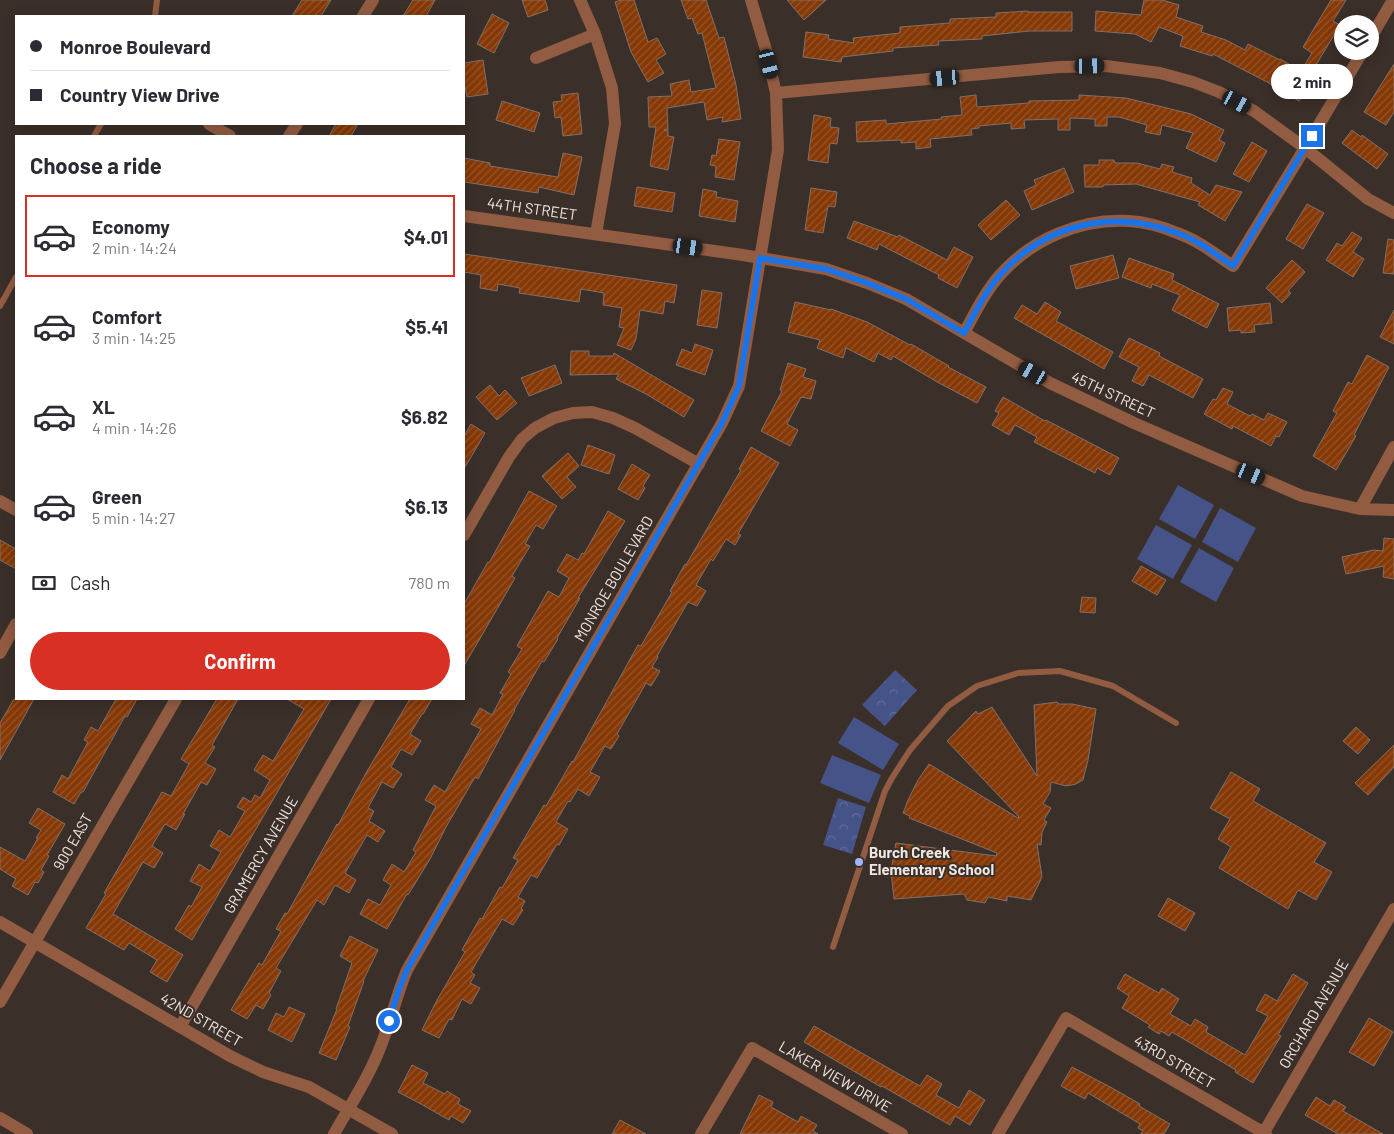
<!DOCTYPE html>
<html lang="en">
<head>
<meta charset="utf-8">
<style>
	:root { --surface:#fff; --page:#f7f7f7; --text:#2b2b33; --muted:#7c7c81; --line:#e1e1e2; --accent:#d93025 }
	body { margin:0; font-family:Barlow,sans-serif; background:var(--page); color:var(--text); height:100vh; display:flex; flex-direction:column; font-size:19px; white-space:nowrap }
	* { box-sizing:border-box; margin:0 }
	p { font-size:16px; color:var(--muted) }
	.icon { flex:none; width:28px; height:28px; fill:none; stroke:currentColor; stroke-width:2; stroke-linecap:round; stroke-linejoin:round }
	.map { position:relative; flex:1; overflow:hidden }
	.drawer { position:absolute; left:15px; top:135px; width:450px; height:565px; display:flex; flex-direction:column; background:var(--surface); border-radius:0px; box-shadow:0 2px 12px #0003 }
	.drawer>* { flex:none }
	.guide { position:absolute; left:15px; top:15px; width:450px; height:110px; border-radius:0px; box-shadow:0 2px 12px #0003; display:grid; align-content:center; height:110px; padding:0 15px; background:var(--surface) }
	.fabs { position:absolute; left:1334px; top:15px; display:grid; gap:10px }
	.fabs a { display:grid; place-items:center; width:45px; height:45px; border-radius:50%; background:var(--surface); box-shadow:0 2px 12px #0003; font-size:25px }
	.end { position:absolute; width:22px; height:22px; margin:-11px; border:6px solid #1a73e8; background:#fff; box-shadow:0 0 0 2px #fff }
	.from { border-radius:50% }
	.bubble { position:absolute; height:35px; border-radius:18px; background:var(--surface); box-shadow:0 2px 12px #0003; font-size:16px; font-weight:700; line-height:35px; text-align:center }
	.car { position:absolute; width:15px; height:30px; margin:-15px -8px; border-radius:6px; box-shadow:0 0 4px 1px #0007; background:linear-gradient(#222 24%,#8ab4d8 0 40%,#222 0 76%,#8ab4d8 0 86%,#222 0) }
	.guide b { display:flex; align-items:center; gap:18px; height:48px; font-size:19px }
	.guide b+b { border-top:1px solid var(--line) }
	.guide i { width:12px; height:12px; background:var(--text) }
	ul { padding:0; list-style:none }
	li { display:flex; align-items:center; gap:15px; height:82px; margin:0 10px 8px; padding:0 5px; border:2px solid transparent; border-radius:0px }
	li div { flex:1 }
	li b { display:block; font-size:19px }
	li em { font-style:normal; font-weight:700 }
	li.active { border-color:var(--accent) }
	li>.icon { width:45px; height:45px; stroke-width:1.5 }
	h2 { padding:0 15px; font-size:22px; line-height:60px }
	.pay { display:flex; align-items:center; gap:12px; height:55px; padding:0 15px; font-size:19px }
	.pay p { margin-inline-start:auto }
	.action { display:flex; gap:10px; margin-top:auto; padding:10px 15px }
	.action a { flex:1; height:58px; border-radius:30px; background:var(--accent); color:#fff; font-size:20px; font-weight:700; line-height:58px; text-align:center }
	.map>svg:first-child { display:block }
	.grass { fill:#455389 }
	.forest { fill:url(#forest-crowns) }
	.building { fill:url(#building-hatch); stroke:#7f716a }
	.lines { fill:none; stroke-linecap:round; stroke-linejoin:round }
	.service { stroke:#925c42; stroke-width:6 }
	.minor { stroke:#925c42; stroke-width:12 }
	.tertiary { stroke:#925c42; stroke-width:12 }
	.route { stroke:#1a73e8; stroke-width:6 }
	.poi-dot { fill:#9eb4fd; stroke:#3b2f29; stroke-width:2 }
	.labels { text-anchor:middle; stroke-width:4; stroke-linejoin:round; paint-order:stroke }
	.street-label { font-size:15px; fill:#efe7e3; stroke:#3b2f29 }
	.poi-label { font-size:15px; font-weight:bold; fill:#efe7e3; stroke:#3b2f29; text-anchor:start }
</style>
</head>
<body>
<div class="map">
<svg width="1394" height="1134" viewBox="0 0 1394 1134">
	<defs>
		<pattern id="forest-crowns" width="20" height="18" patternUnits="userSpaceOnUse" patternTransform="scale(1.25)"><rect width="20" height="18" fill="#455389"/><path d="M2 6a3 3 0 1 1 6 0M12 15a3 3 0 1 1 6 0" fill="none" stroke="#606c9a"/></pattern>
		<pattern id="building-hatch" width="6" height="6" patternUnits="userSpaceOnUse" patternTransform="scale(1.25)"><rect width="6" height="6" fill="#863806"/><path d="M-1 1l2-2M0 6l6-6M5 7l2-2" fill="none" stroke="#97552a"/></pattern>
	</defs>
	<rect width="100%" height="100%" fill="#3b2f29"/>
	<!-- grass -->
	<path class="grass" d="M1178,485l36,20 -19,34 -36,-20z
		M1220,508l36,20 -18,34 -36,-20z
		M1156,525l36,20 -19,34 -36,-20z
		M1199,548l35,20 -18,34 -36,-20z
		M854,717l45,27 -16,26 -45,-27z
		M832,755l49,20 -12,28 -49,-20z"/>
	<!-- forest -->
	<path class="forest" d="M895,670l22,20 -32,36 -23,-21z
		M838,798l28,9 -14,47 -29,-9z"/>
	<!-- building -->
	<path class="building" d="M302,0h29l-10,16h-29z
		M413,0h22l-9,16h-23z
		M522,0h23l3,10 -20,7z
		M621,0h13l14,42 9,-4 9,16 -10,6 8,13 -16,9 -17,-30 -16,-50z
		M681,0h25l13,38 5,-1 12,48 5,34 -19,3 1,-5 -16,3 -3,-18 -37,6 1,22h-4l4,1v5l6,1 -6,33 -18,-4 6,-39h-7l-1,-30 24,-1 -2,-12 19,-4 2,12 25,-4 -14,-55 -4,1 -6,-16 -4,1z
		M787,0h39l-22,20z
		M1144,0h18l17,5 -3,12 27,9 -2,6 25,8 19,10 3,-6 32,16v-1l21,12 11,-18 -9,-6 28,-47h15l-13,21 7,4 -27,45 3,1 -17,30 -32,-19 -54,-28 -1,2 -32,-10 3,-10 -24,-9 -8,15 -16,-8 -40,-3 1,-20 45,4z
		M1028,11v1h44v19h-43l-47,5v3l-44,2 1,4 -46,3v3l-51,6 -1,5 -38,-5 3,-25 23,3 -1,4 26,4 -1,-5 47,-5v-6l50,-4v-4l46,-2v-4z
		M492,14l17,9 -15,30 -17,-9z
		M483,60l5,34 -21,3 -2,-11h-1v-23z
		M1394,64v48l-8,13 -22,-13z
		M578,93l4,41 -19,2 -2,-19 -6,1 -2,-16 9,-1 -1,-6z
		M976,95l1,12 52,-4v-2l50,-1v-5l47,3 65,16 33,16 -5,10 6,3 -9,19 -30,-14 7,-15 -31,-8 -2,10 -15,-3 2,-7 -28,-8h-12v9h-12v-7l-25,-1v12h-12v-11l-34,1 1,8 -14,1v-6l-32,3v2l-8,1 1,6 -42,4 1,8 -15,2v-7l-15,1v-3l-44,2 -1,-20 30,-2v4l56,-5 -1,-2 21,-2 -2,-18z
		M502,101l38,12 -6,19 -38,-12z
		M814,115l17,3 -1,9 9,1 -2,16 -7,-1 -2,20 -20,-3z
		M336,124h22l-7,12h-22z
		M1352,130l9,7 1,-2 26,19 -11,15 -35,-26z
		M719,139l21,3 -6,38 -19,-3 1,-11 -6,-1 2,-10 4,1z
		M1252,142l15,9 -18,31 -16,-8z
		M563,153l19,4 -8,38 -35,-8 -1,6 -74,-11v-24l26,5v3l68,11z
		M1099,160h15l1,3h22l23,6 2,-5 12,3 -2,5 20,6 -1,5 19,12 6,-10 26,7 -17,29 -27,-16 2,-3 -64,-18 -33,1v2h-18l-1,-22h15z
		M1064,168l10,24 -42,18 -8,-19 12,-6 -2,-5z
		M637,187l38,6 -3,19 -38,-6z
		M811,188l26,4 -2,15 -7,-1 -5,27 -18,-3z
		M703,189l14,3 -1,5 22,4 -3,21 -36,-6z
		M1006,200l14,15 -29,25 -13,-15z
		M1307,204l17,9 -21,36 -17,-10z
		M854,221l44,16 1,-2 48,25 7,-13 19,10 -16,31 -19,-10 1,-3 -60,-31 -2,6 -30,-12z
		M1352,232l10,6 -9,14 11,7 -11,18 -27,-17 11,-17 5,3z
		M1388,239l6,1v34l-11,-1z
		M464,254l213,31 -3,18 -9,-2 -2,13 -23,-4 -4,29 -5,11 -14,-5 7,-17 -5,-1 3,-19 -19,-3 1,-12 -23,-4 -2,13 -60,-9 1,-5 -22,-4 -1,7 -17,-3 1,-13 -17,-3z
		M1113,255l6,23 -43,11 -6,-23z
		M1129,258l45,16 -2,6 47,24 -12,24 -35,-18 8,-15 -28,-11 -1,4 -29,-11z
		M1292,260l13,12 -17,19 3,2 -9,10 -16,-15z
		M702,290l20,3 -5,35 -20,-3z
		M795,302l36,8v-1l36,13 43,23 1,-1 38,22 -1,1 38,20 -9,16 -38,-20 -46,-27 -2,4 -13,-7 -4,9 -28,-14 -3,10 -26,-10 3,-8 -32,-8z
		M1045,302l16,10 -5,9 57,31 -9,17 -90,-51 8,-13 15,9z
		M1270,303l2,20 -18,2 1,7 -14,1v-3l-12,1 -2,-23z
		M1394,310v34l-14,-7z
		M1129,338l31,15 -1,3 44,23 -10,19 -44,-23 -6,11 -11,-5 7,-14 -20,-10z
		M695,344l18,6 -8,25 -29,-10 6,-16 10,4z
		M571,351h18v5h24l1,-3 80,47 -10,17 -38,-23 -30,-15 3,-5 -49,1z
		M1367,355l22,12 -35,68 2,1 -20,34 -23,-14 24,-43 -4,-2 15,-29 4,2z
		M788,363l18,6 -3,8 13,4 -5,18 -10,-2 -14,27 11,6 -8,16 -29,-15 21,-40 -2,-1z
		M555,365l7,18 -33,13 -8,-18z
		M490,385l9,11 6,-6 12,13 -20,17 -21,-23z
		M1223,388l10,4 -6,12 23,12 2,-2 12,6 4,-7 19,9 -8,15 -3,-1 -5,10 -38,-20 -1,3 -28,-15 9,-15 3,1z
		M1003,397l42,24 1,-1 73,38 -9,17 -13,-7 -2,5 -61,-31 3,-5 -22,-12 -6,10 -17,-10 7,-12 -4,-2z
		M471,424l14,9 -21,36v-33z
		M588,445l27,10 -6,19 -28,-9z
		M751,447l28,16 -41,71 3,1 -6,10 -9,-6 -13,22 -2,-2 -15,26 10,6 -9,15 -9,-4 -31,54 1,1 -6,10 8,4 -9,15 -5,-3 -29,51 2,2 -8,13 -6,-3 -15,26 10,5 -11,19 -11,-7 -8,13 -2,-1 -12,21 12,7 -9,16 -2,-1 -20,34 -6,-3 -13,22 7,4 -4,8 2,1 -10,15 -11,-6 -31,53 4,3 -5,8 10,5 -9,16 -9,-5 -10,21 -3,-1 -10,19 -17,-8 15,-30 28,-48 -3,-2 18,-32 2,1 18,-32 2,1 16,-28 -5,-2 31,-53 2,1 26,-45 1,1 65,-117 3,1 31,-54 -2,-1 15,-27 1,1 55,-95 -2,-1z
		M568,453l11,13 -12,11 9,10 -14,12 -20,-23z
		M632,464l18,11 -7,11 2,2 -7,12 -20,-11z
		M529,491l28,15 -14,23 -7,-4 -11,19 5,2 -18,30 3,2 -51,88v-62l24,-42 1,1z
		M608,511l17,10 -47,77h2l-23,40 1,1 -14,23 -2,-1 -28,49h1l-37,69 -3,-2 -29,50 -16,32 -22,36 -1,-1 -20,35 -27,-15 8,-15 12,6 11,-20 -8,-5 9,-16 12,8 12,-20 -3,-2 23,-44 -11,-6 9,-15 11,7 36,-63 -10,-5 9,-16 12,7 11,-21 -3,-1 11,-19 -3,-2 14,-23 -5,-3 22,-39 9,-16 11,6 10,-19 -12,-7 10,-17 11,6 4,-7 2,1z
		M1384,538l10,1v40l-11,-2 1,-11 -38,8 -4,-17 32,-7 9,1z
		M0,540l16,9v20l-16,-9z
		M1141,566l25,14 -9,15 -25,-14z
		M1082,597l14,1 -1,15 -15,-1z
		M14,699h20l-34,61v-37z
		M116,699h21l-10,18 -2,-1 -42,76h-2l-7,12 -21,-12 9,-17 6,4 20,-37 -4,-2 7,-13 7,4z
		M217,699h21l-26,46 3,2 -10,16 11,6 -9,16 -6,-3 -18,32h2l-9,16 -11,-6 -13,22 11,7 -9,15 -11,-6 -30,52 70,41 -16,27 -17,-10 7,-12 -28,-17 -5,7 -38,-22 20,-34 -2,-1 58,-101 9,4 18,-32 -8,-5z
		M287,699h44l-139,241 -17,-11 14,-24 2,2 11,-20 -12,-6 9,-17 11,7 11,-19 -11,-6 9,-16 11,7 15,-26 -8,-4 6,-10 8,5 4,-7 5,3 10,-18 -16,-10 9,-15 10,6 31,-52z
		M410,699h22l-9,15h-1l-12,20 11,7 -9,14 -11,-6 -10,18 11,7 -9,14 -11,-6 -14,26 6,3 -5,10 16,10 -7,11 -11,-7 -22,38 11,7 -7,13 -14,-8 -11,20 -7,-5 -41,68 5,3 -12,22 2,2 -8,14 -7,-4 -9,14 -16,-9 28,-47 3,2 19,-34 -5,-2 9,-16 2,1 50,-90 1,1 28,-52z
		M1057,702l2,2h13l24,5 -8,51 -5,20 -7,4 -10,2 -15,-4 -1,10 -7,12 8,4 -7,12 3,2 -5,10 -1,13 -4,-1 5,33 -11,23 -24,-4v5l-19,-4 -3,6 -18,-3 -3,-6 -70,5 -3,-28 5,-28 100,13 1,-3 -88,-35 1,-2 -7,-3 5,-13 10,-20 11,-16 89,54 1,-1 -72,-76 29,-30 2,3 14,-7 45,69 -3,-71z
		M1356,727l14,13 -12,14 -15,-13z
		M1394,745v22l-26,28 -13,-12z
		M1231,772l29,17 -7,12 73,42 -12,19 18,10 -16,28 -18,-10 -10,19 -69,-41 12,-21 -13,-8 12,-20 -20,-11z
		M38,808l27,16 -18,31 2,1 -8,14 3,2 -6,11 -3,-1 -7,13 -16,-9 4,-7 -16,-10v-22l25,14 13,-23h-2l5,-8 -12,-7z
		M1168,898l27,15 -10,18 -27,-15z
		M350,936l28,14 -15,31h1l-16,45 2,1 -14,33 -17,-7 18,-44h-1l16,-46 -12,-7z
		M1125,974l34,19 3,-5 17,11 -9,15 21,12 4,-7 13,8 -2,5 39,23 23,-39 -12,-6 9,-16 12,7 16,-27 15,9 -30,52 3,1 -28,47 -18,-11 1,-2 -64,-38 -3,4 -8,-5 -2,3 -11,-7 2,-2 -28,-17 7,-12 -12,-8z
		M289,1007l16,7 -13,28 -24,-12 8,-17 8,4z
		M1369,1018l24,14 -19,34 -25,-14z
		M814,1026l106,60 7,-11 15,9 -6,11 23,13 10,-18 16,10 -15,25 -15,-9 -5,9 -68,-39 -1,1 -77,-45z
		M412,1065l16,8 -5,10 22,11 2,-3 13,8 -2,5 13,7 -8,12 -12,-7 -2,4 -28,-16 -23,-12z
		M1072,1067l40,21 28,16 -1,2 31,18 -6,10h-23l2,-3 -5,-3 2,-4 -52,-31 -3,6 -24,-13z
		M759,1095l14,7 -2,5 27,15 3,-6 16,9 -4,6 5,3h-78z
		M1316,1097l14,9 4,-6 12,7 -3,4 40,23h-45l-33,-19z
		M620,1120l26,14h-34z"/>
	<g class="lines">
		<!-- service -->
		<path class="service" d="M155,16l2,-16
			M94,136l7,-12
			M0,306l16,-29
			M833,947l52,-156 7,-13 18,-28 38,-44 29,-20 41,-13 42,-2 53,15 63,37"/>
		<!-- minor -->
		<path class="minor" d="M580,0l15,34 17,54 3,36 -19,110
			M363,16l10,-16
			M1370,39l23,-39
			M536,58l59,-24
			M776,93l283,-26 47,-1 54,7 33,9 26,10 35,19 51,37 63,51 26,14
			M209,124l21,12
			M289,136l8,-12
			M464,216l279,39 83,14 41,14 39,16 144,84 84,40 168,73 58,13 34,1
			M964,333c11,-20 21,-41 36,-58 32,-36 81,-57 129,-54 16,1 34,6 48,12 21,7 38,21 56,33l72,-118 58,-97
			M0,501l16,9
			M1360,509l34,-62
			M464,535l45,-78 13,-18 13,-11 19,-10 19,-5 19,-1 21,6 22,10 64,36
			M0,653l16,-29
			M0,922l230,134 33,16 46,15 83,47
			M0,1002l176,-303
			M180,1027l189,-328
			M0,1118l27,16
			M701,1134l51,-86 150,86
			M998,1134l68,-116 200,116
			M1263,1134l131,-225"/>
		<!-- tertiary -->
		<path class="tertiary" d="M334,1134c13,-23 28,-46 39,-70 15,-30 21,-63 34,-94l315,-547 17,-37 39,-236 -2,-57 -10,-43 -15,-50"/>
	</g>
	<g class="lines">
		<!-- route -->
		<path class="route" d="M389,1021l10,-32 8,-19 13,-23 302,-524 17,-37 21,-128 66,11 41,14 39,16 58,34c11,-20 21,-41 36,-58 46,-52 114,-66 177,-42 21,7 38,21 56,33l79,-130"/>
	</g>
	<!-- markers -->
	<circle class="poi-dot" cx="859" cy="862" r="5"/>
	<g class="labels">
		<!-- street labels -->
		<g class="street-label">
			<text transform="translate(532 209) rotate(8)" y="5">44TH STREET</text>
			<text transform="translate(1113 395) rotate(25)" y="5">45TH STREET</text>
			<text transform="translate(614 579) rotate(-60)" y="5">MONROE BOULEVARD</text>
			<text transform="translate(73 842) rotate(-60)" y="5">900 EAST</text>
			<text transform="translate(261 855) rotate(-60)" y="5">GRAMERCY AVENUE</text>
			<text transform="translate(1314 1014) rotate(-60)" y="5">ORCHARD AVENUE</text>
			<text transform="translate(201 1020) rotate(30)" y="5">42ND STREET</text>
			<text transform="translate(1174 1062) rotate(30)" y="5">43RD STREET</text>
			<text transform="translate(835 1077) rotate(30)" y="5">LAKER VIEW DRIVE</text>
		</g>
		<!-- poi labels -->
		<g class="poi-label">
			<text x="869" y="858">Burch Creek<tspan x="869" dy="17">Elementary School</tspan></text>
		</g>
	</g>
</svg>
<div class="fabs">
<a><svg class="icon" aria-label="layers" viewBox="0 0 24 24"><path d="M12 4l9 5-9 5-9-5zM3 14l9 5 9-5"/></svg></a>
</div>
<i class="end from" style="left:389px;top:1021px"></i>
<i class="end" style="left:1312px;top:136px"></i>
<div class="bubble" style="left:1271px;top:64px;width:82px">2 min</div>
<i class="car" style="left:769px;top:64px;rotate:166deg"></i>
<i class="car" style="left:1090px;top:66px;rotate:89deg"></i>
<i class="car" style="left:945px;top:78px;rotate:265deg"></i>
<i class="car" style="left:1237px;top:102px;rotate:118deg"></i>
<i class="car" style="left:688px;top:247px;rotate:98deg"></i>
<i class="car" style="left:1033px;top:373px;rotate:300deg"></i>
<i class="car" style="left:1251px;top:474px;rotate:113deg"></i>
<div class="guide">
<b><i class="from"></i>Monroe Boulevard</b>
<b><i></i>Country View Drive</b>
</div>
<section class="drawer">
<h2>Choose a ride</h2>
<ul>
<li class="active"><svg class="icon" aria-label="car" viewBox="0 0 24 24"><path d="M5 17H2v-5l4-1 3-4h7l3 4 3 1v5h-3M9 17h6M6 11h13"/><circle cx="7" cy="17" r="2"/><circle cx="17" cy="17" r="2"/></svg><div><b>Economy</b><p>2 min · 14:24</p></div><em>$4.01</em></li>
<li><svg class="icon" aria-label="car" viewBox="0 0 24 24"><path d="M5 17H2v-5l4-1 3-4h7l3 4 3 1v5h-3M9 17h6M6 11h13"/><circle cx="7" cy="17" r="2"/><circle cx="17" cy="17" r="2"/></svg><div><b>Comfort</b><p>3 min · 14:25</p></div><em>$5.41</em></li>
<li><svg class="icon" aria-label="car" viewBox="0 0 24 24"><path d="M5 17H2v-5l4-1 3-4h7l3 4 3 1v5h-3M9 17h6M6 11h13"/><circle cx="7" cy="17" r="2"/><circle cx="17" cy="17" r="2"/></svg><div><b>XL</b><p>4 min · 14:26</p></div><em>$6.82</em></li>
<li><svg class="icon" aria-label="car" viewBox="0 0 24 24"><path d="M5 17H2v-5l4-1 3-4h7l3 4 3 1v5h-3M9 17h6M6 11h13"/><circle cx="7" cy="17" r="2"/><circle cx="17" cy="17" r="2"/></svg><div><b>Green</b><p>5 min · 14:27</p></div><em>$6.13</em></li>
</ul>
<div class="pay"><svg class="icon" aria-label="cash" viewBox="0 0 24 24"><path d="M3 7h18v10H3z"/><circle cx="12" cy="12" r="2"/></svg>Cash<p>780 m</p></div>
<div class="action"><a>Confirm</a></div>
</section>
</div>
</body>
</html>
